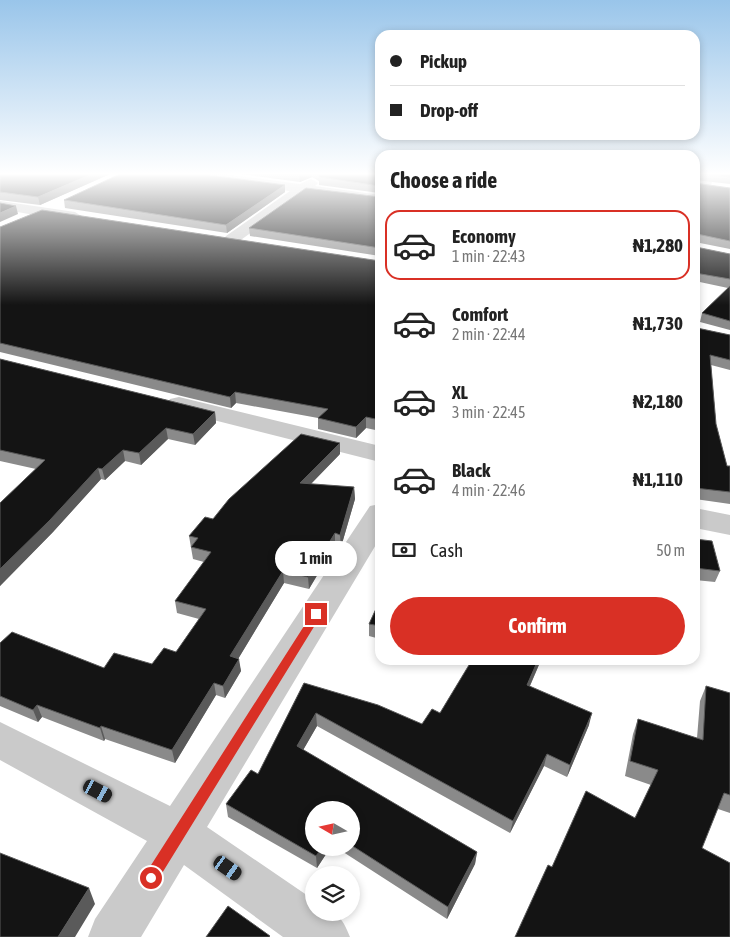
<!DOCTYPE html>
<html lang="en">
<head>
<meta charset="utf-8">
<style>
	:root { --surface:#fff; --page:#f6f6f6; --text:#222; --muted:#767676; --line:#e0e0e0; --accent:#d93025 }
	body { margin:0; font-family:"Asap Condensed",sans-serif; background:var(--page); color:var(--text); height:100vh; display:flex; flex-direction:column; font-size:19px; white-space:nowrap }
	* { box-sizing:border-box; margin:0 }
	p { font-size:16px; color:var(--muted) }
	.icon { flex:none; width:28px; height:28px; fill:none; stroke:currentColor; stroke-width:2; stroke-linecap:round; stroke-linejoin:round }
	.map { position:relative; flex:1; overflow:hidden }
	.drawer { position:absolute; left:375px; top:150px; width:325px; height:515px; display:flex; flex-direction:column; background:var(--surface); border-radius:15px; box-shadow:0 2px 8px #0003 }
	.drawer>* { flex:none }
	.top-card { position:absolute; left:375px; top:30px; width:325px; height:110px; border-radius:15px; box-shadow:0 2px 8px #0003; display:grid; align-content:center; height:110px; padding:0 15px; background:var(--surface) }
	.needle { width:32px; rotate:279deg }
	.buttons { position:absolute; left:305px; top:801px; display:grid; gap:10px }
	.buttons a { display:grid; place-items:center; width:55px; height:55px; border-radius:50%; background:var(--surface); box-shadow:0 2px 8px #0003; font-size:25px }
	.end { position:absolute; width:22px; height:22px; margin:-11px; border:6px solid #d93025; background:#fff; box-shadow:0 0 0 2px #fff }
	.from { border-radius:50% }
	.bubble { position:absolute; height:35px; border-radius:18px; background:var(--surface); box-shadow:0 2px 8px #0003; font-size:16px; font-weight:700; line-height:35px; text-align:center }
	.car { position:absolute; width:15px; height:30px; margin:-15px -8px; border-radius:6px; box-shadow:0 0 4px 1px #0007; background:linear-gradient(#222 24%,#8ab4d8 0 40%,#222 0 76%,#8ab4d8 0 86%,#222 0) }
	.top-card b { display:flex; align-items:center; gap:18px; height:48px; font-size:19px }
	.top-card b+b { border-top:1px solid var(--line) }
	.top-card i { width:12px; height:12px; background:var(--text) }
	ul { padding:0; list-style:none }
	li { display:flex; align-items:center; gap:15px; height:70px; margin:0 10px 8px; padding:0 5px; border:2px solid transparent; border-radius:15px }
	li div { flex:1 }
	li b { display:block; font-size:19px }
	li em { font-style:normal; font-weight:700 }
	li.selected { border-color:var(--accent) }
	li>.icon { width:45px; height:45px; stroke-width:1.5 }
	h2 { padding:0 15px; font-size:22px; line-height:60px }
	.pay { display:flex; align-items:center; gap:12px; height:55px; padding:0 15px; font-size:19px }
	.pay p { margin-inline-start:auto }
	.button { display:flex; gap:10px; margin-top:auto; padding:10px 15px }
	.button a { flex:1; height:58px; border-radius:30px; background:var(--accent); color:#fff; font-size:20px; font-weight:700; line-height:58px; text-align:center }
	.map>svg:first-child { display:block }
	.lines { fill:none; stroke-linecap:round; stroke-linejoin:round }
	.minor { fill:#cacaca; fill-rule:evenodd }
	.wall { fill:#8a8a8a }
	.shaded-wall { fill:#5a5a5a }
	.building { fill:#141414; stroke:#5a5a5a }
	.route { fill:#d93025 }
</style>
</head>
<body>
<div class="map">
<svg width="730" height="937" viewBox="0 0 730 937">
	<rect width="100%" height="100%" fill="#fff"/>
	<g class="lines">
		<!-- minor -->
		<path class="minor" d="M185,174h39l76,10 11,-5 7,4 -3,3 65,9v8l-74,-10 -68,49h-12l-2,-3 2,-3 64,-45 -99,-13z
			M700,174h14l-4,15 -5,1 -7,-4z
			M0,201l75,11 8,5 -8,5 -75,-13z
			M179,397l201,49v16l-210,-53 -3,-5 3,-5z
			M380,504v34l-173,289 107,73v12c24,0 27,3 36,25h-67l-99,-72 -43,72h-53l7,-18 52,-78 -147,-81v-38l170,84 200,-300z
			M695,508l35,7v20l-35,-7z"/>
	</g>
	<!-- wall -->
	<path class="wall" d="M0,174h110l-70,31 -40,-5z
		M241,174h139v19l-61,-8v-4l-7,-4 -12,5z
		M695,174h35v10l-35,-4z
		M695,183l35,5v61l-35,-7 1,5 34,7v76l-30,-8 2,-9 26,-25 -33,-7z
		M285,185v7l-58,41 -162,-25 -1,-8z
		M380,197v59l-130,-20 -1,-8z
		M0,227l380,34v170l-14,-3 -10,10 -38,-9v-11l-82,-15 -5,5 -231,-56z
		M695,321l2,7 33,7v35l-19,-5 5,59 11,42h3v38l-35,-5z
		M0,359l215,53 1,11 -21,22 -27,-6 -27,26 -16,-4 -20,19 -4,-1 -48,53 -53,54v-83l36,-34 -36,-8z
		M340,454l-29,30 43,3 1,12 -14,48 -6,-2 -26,44 -25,-6 -46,76 3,12 -16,27 -9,-3 -41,68 -70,-24 -1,2 -62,-24 -4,5 -38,-16v-63l104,25 48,-4 24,-12 23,-33 -22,-6 -2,-12 29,-39 -11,-3 -4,-23 24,-17z
		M380,536v21l-4,-1v-12z
		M695,539l25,32 -5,11 -20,-2z
		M380,600v39l-11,-3v-12z
		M462,660h79l-11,26 59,39 -22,52 -23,-11 -34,67 -193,-107 -14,24 174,102 -2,12 -28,55 -110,-71h14v-38l-37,38h16l-13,20 -89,-51 -2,-13 32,-30 46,-91 118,41 18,-11 31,-51z
		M706,686l24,7v120l-12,-4 -166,58 83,-49 16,-33 -26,-9 8,-42 5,-15 59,19 3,-37z"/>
	<!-- shaded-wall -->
	<path class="shaded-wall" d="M92,174h18l-70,31 -2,-8z
		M301,174h11v3l-12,5 -1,-7z
		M285,185v7l-58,41 -1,-8z
		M16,206l2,8 -18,8v-9z
		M235,392l1,11 -5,5 -1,-11z
		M215,412l1,11 -21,22 -2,-11z
		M366,417v11l-10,10v-11z
		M166,428l2,11 -27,26 -2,-12z
		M340,443v11l-39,40 -1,-11z
		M123,450l2,11 -20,19 -3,-11z
		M98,468l3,11 -48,53 -53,54v-17z
		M354,487l1,12 -14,48 -1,-12z
		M335,533v12l-26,44 -1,-12z
		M283,571l1,12 -52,86 -2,-13z
		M239,659l2,12 -16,27 -2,-12z
		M538,660h3l-16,37 2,-12z
		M214,683l2,12 -41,68 -3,-13z
		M37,705l5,12 -4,5 -5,-12z
		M316,713l1,13 -19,33 -1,-13z
		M592,713l-3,12 -22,52 3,-12z
		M101,726l4,13 -1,2 -4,-13z
		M547,754l-3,12 -34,67 3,-12z
		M322,848h8l-13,20 -1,-12z
		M477,852l-2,12 -28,55 1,-12z
		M89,888l6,16 -20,33h-17z"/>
	<!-- building -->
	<path class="building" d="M0,174h92l-54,23 -38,-5z
		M120,174h82l83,11 -59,40 -162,-25z
		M319,174h61v12l-61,-9z
		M705,174h25v3z
		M695,183l35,5v53l-33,-7 -2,2 1,11 34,7v25l-35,-6z
		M306,188l74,9v51l-131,-20z
		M0,203l16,3 -16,7z
		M42,210l338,51v159l-14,-3 -10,10 -38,-9 10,-9 -93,-17 -5,5 -230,-54v-116z
		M730,286v35l-28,-8z
		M696,320l1,8 33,7v25l-20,-5 6,69 11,42h3v26l-35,-4z
		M0,359l215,53 -22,22 -27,-6 -27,25 -16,-3 -21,19 -4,-1 -48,52 -50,49v-66l45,-43 -45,-10z
		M301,434l39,9 -40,40 54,4 -14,48 -5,-2 -27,44 -25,-6 -53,85 9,3 -16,27 -9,-3 -42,67 -71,-24 -1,2 -63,-23 -4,5 -33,-14v-53l12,-11 92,36 10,-15 38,11 12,-16 12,4 30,-43 -31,-8 36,-49 -20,-5 7,-9 -9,-2 16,-19 8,2 16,-20z
		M380,536v9l-4,-1z
		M695,539l17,2 8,30 -25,-3z
		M380,600v26l-11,-2z
		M472,660h66l-11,25 65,28 -22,52 -23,-11 -34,67 -197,-108 -19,33 180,106 -29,55 -97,-62v-35h-37v38h8l-6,8 -90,-52 25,-34 7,4 46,-91 74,22 44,19 10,-15 8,4z
		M706,686l24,7v102l-6,-2 -22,55 28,15v74h-215l33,-72 4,2 34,-76 49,27 23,-48 -28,-9 8,-42 65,21z
		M0,853l89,35 -31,49h-58z
		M228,906l42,30 -1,1h-63z"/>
	<!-- sky -->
	<linearGradient id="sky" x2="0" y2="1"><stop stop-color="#99c5ea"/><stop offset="0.57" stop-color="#fff"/><stop offset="1" stop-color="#fff" stop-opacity="0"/></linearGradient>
	<rect width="730" height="305" fill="url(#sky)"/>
	<!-- route -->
	<path class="route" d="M316,611l6,3 -2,3 -164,266 -5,2 -5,-2 -2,-5 2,-5 167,-261z"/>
</svg>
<div class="buttons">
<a><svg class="needle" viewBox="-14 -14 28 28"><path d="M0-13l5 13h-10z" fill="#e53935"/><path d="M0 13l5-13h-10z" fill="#767676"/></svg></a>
<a><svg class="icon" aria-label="layers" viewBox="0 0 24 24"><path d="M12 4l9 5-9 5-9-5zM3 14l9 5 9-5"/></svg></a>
</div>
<i class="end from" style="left:151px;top:878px"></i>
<i class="end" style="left:316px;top:614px"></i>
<div class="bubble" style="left:275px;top:541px;width:82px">1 min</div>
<i class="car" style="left:98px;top:791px;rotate:118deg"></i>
<i class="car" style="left:228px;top:868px;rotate:125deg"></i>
<div class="top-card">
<b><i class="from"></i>Pickup</b>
<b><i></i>Drop-off</b>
</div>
<section class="drawer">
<h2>Choose a ride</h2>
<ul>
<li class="selected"><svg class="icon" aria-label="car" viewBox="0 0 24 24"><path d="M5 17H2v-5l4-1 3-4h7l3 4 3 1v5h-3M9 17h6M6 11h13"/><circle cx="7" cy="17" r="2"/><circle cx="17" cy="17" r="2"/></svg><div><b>Economy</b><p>1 min · 22:43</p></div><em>₦1,280</em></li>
<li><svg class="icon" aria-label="car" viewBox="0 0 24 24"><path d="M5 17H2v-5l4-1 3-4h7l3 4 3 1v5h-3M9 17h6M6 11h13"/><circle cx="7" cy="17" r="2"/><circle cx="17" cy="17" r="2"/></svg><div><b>Comfort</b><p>2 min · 22:44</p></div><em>₦1,730</em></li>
<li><svg class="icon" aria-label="car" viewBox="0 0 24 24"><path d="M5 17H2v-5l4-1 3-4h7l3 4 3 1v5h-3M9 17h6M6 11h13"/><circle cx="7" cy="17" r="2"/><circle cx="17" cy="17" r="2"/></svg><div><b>XL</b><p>3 min · 22:45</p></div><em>₦2,180</em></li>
<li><svg class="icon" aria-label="car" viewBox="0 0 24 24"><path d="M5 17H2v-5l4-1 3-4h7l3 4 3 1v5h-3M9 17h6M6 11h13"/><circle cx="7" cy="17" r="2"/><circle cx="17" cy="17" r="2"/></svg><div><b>Black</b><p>4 min · 22:46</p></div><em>₦1,110</em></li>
</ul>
<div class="pay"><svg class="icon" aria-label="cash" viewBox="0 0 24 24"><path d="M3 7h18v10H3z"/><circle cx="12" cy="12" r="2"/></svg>Cash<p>50 m</p></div>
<div class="button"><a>Confirm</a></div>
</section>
</div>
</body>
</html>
